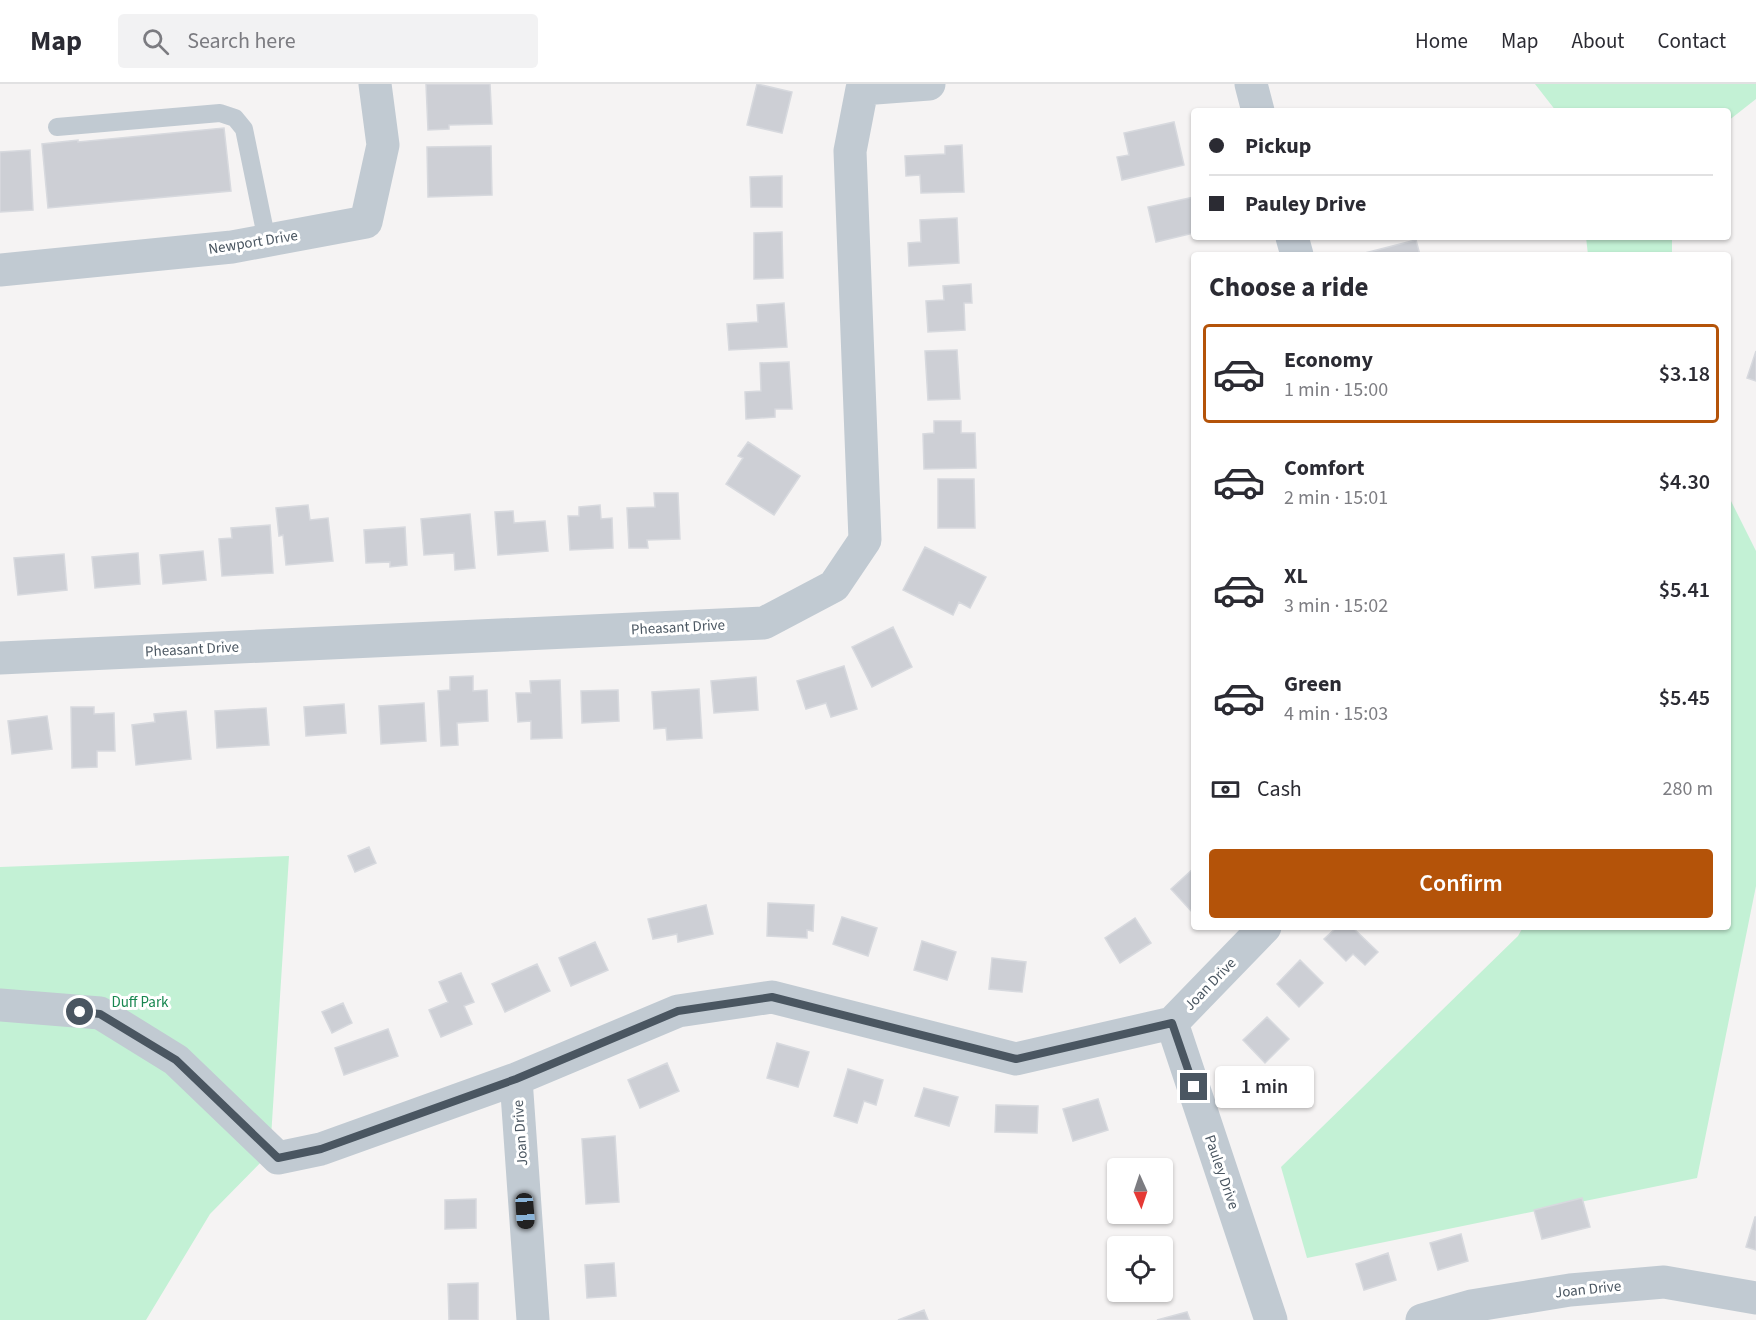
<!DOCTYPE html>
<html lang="en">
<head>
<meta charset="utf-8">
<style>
	:root { --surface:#fff; --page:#f2f2f3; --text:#2b2b33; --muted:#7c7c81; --line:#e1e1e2; --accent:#b45309 }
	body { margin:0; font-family:"Source Sans 3",sans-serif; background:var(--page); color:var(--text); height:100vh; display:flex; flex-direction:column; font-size:22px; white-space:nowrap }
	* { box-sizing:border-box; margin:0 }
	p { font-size:20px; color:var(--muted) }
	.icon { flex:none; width:33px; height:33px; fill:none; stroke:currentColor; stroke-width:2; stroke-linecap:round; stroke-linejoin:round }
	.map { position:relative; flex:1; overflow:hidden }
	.panel { position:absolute; left:1191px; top:168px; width:540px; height:678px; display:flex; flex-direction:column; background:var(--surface); border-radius:6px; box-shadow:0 2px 4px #0004 }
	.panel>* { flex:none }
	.hud { position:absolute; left:1191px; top:24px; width:540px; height:132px; border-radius:6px; box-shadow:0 2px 4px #0004; display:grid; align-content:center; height:132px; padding:0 18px; background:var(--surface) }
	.needle { width:39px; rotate:177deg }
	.fabs { position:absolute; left:1107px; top:1074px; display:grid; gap:12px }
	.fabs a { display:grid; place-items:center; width:66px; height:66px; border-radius:6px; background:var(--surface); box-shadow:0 2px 4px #0004; font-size:30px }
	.end { position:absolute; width:27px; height:27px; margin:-14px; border:8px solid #4a5661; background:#fff; box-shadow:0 0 0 3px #fff }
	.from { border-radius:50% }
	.bubble { position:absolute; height:42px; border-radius:6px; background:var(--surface); box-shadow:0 2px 4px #0004; font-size:20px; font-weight:600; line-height:42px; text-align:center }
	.car { position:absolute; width:18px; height:36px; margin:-18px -9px; border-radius:8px; box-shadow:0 0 4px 2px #0007; background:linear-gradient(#222 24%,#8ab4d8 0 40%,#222 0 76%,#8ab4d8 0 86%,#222 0) }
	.hud b { display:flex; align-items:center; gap:21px; height:57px; font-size:22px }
	.hud b+b { border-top:2px solid var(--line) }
	.hud i { width:15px; height:15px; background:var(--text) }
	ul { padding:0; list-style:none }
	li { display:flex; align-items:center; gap:18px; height:99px; margin:0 12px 9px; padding:0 6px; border:3px solid transparent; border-radius:6px }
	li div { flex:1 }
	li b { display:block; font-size:22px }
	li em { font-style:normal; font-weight:600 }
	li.on { border-color:var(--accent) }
	li>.icon { width:54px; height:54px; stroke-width:1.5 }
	h2 { padding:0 18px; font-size:27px; line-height:72px }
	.pay { display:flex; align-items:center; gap:15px; height:66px; padding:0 18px; font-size:22px }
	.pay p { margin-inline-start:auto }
	.action { display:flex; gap:12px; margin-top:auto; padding:12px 18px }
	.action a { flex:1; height:69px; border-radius:6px; background:var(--accent); color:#fff; font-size:24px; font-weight:600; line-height:69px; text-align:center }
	header { display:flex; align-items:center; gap:36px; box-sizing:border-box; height:84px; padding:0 30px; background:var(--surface); border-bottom:2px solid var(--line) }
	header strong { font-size:28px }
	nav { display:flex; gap:33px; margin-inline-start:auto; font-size:21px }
	.search { width:420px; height:54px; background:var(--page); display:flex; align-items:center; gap:15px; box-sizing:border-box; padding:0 21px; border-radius:6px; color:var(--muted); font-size:22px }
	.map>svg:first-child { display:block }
	.green { fill:#c3f1d5 }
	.building { fill:#cdcfd5; stroke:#d7d9de; stroke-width:1.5 }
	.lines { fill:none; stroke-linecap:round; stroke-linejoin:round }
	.lane { stroke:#c1cad2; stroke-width:18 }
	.street { stroke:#c1cad2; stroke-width:33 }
	.route { stroke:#4a5661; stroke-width:8 }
	.labels { text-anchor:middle; stroke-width:6; stroke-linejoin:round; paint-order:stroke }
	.street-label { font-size:15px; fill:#4a5661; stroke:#fff }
	.park-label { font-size:15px; fill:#17864f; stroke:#fff }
</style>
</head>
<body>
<header>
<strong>Map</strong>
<div class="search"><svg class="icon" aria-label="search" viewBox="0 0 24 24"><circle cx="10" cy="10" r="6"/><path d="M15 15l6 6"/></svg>Search here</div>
<nav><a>Home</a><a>Map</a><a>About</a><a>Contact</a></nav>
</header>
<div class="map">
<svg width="1756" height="1236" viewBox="0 0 1756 1236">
	<rect width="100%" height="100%" fill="#f5f3f3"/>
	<!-- green -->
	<path class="green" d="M1535,0h221v15l-28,22v-10h-172z
		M1586,153h86v18h-84z
		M1728,411l28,56v335l-59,292 -390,80 -26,-91 237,-231 5,-9h205z
		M289,772l-19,297 -60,61 -64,106h-146v-453z"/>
	<!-- building -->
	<path class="building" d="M426,0h64l2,40 -43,1v4l-21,1z
		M757,0l35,8 -10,41 -35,-8z
		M1174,38l10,43 -62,15 -5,-23 12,-2 -5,-22z
		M224,44l7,63 -183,17 -6,-64 36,-4v2z
		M962,61l2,47 -43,1 -1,-18 -14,1 -1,-20 40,-2v-8z
		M491,62l1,49 -64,2 -1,-50z
		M30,66l3,60 -33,2v-60z
		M782,92v31h-31l-1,-30z
		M1194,113v36l-38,9 -8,-35z
		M957,134l2,45 -50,3 -1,-23 13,-1 -1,-22z
		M782,148l1,46 -29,1v-46z
		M1416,156l4,15h-63z
		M971,200l1,19h-8l1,27 -37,2 -2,-31 18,-1 -1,-14z
		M784,219l3,44 -58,3 -2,-26 31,-2 -1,-17z
		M957,266l3,49 -32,1 -3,-49z
		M1756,267v30l-9,-3z
		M789,278l3,47h-17v8l-29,2 -1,-27 16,-1 -1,-28z
		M934,337h27v12h14l1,35 -52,1 -1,-35 11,-1z
		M748,358l52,34 -26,39 -48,-31 17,-26 -5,-2z
		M938,395h36l1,49h-37z
		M654,409h24l2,46 -33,1 1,8h-19l-2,-40 28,-1z
		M308,421l2,15 18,-2 5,43 -47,4 -3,-30 -4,1 -3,-28z
		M600,421l1,14 11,-1 1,30 -43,2 -2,-34h11v-9z
		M513,427l1,12 31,-2 3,30 -50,4 -3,-43z
		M470,430l5,54 -20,2 -1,-17 -30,2 -3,-36z
		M270,441l3,48 -51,3 -3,-37 13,-1 -1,-10z
		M405,443l2,38 -17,2v-5l-24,1 -2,-33z
		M925,463l61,30 -16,31 -11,-6 -6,13 -50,-25z
		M203,467l3,29 -43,4 -3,-29z
		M138,469l2,31 -45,4 -3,-31z
		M64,470l3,36 -49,5 -4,-37z
		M893,543l19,40 -40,20 -20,-40z
		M844,582l13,43 -26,8 -5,-14 -20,6 -9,-28z
		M473,592v15l14,-1 1,31 -31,2 1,22 -17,1 -3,-55 12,-1v-13z
		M756,593l2,33 -44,3 -3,-32z
		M560,596l2,58 -31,1v-18l-13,1 -2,-29h15l-1,-12z
		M699,605l3,49 -35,2 -1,-12 -12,1 -2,-37z
		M618,606l1,31 -37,2 -1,-32z
		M424,619l2,38 -45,3 -2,-38z
		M344,620l2,29 -40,3 -2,-29z
		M71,623h23v7l20,-1 1,38h-18v16l-25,1z
		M266,624l3,37 -52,3 -2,-37z
		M186,627l5,48 -55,6 -4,-40 23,-3 -1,-8z
		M47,632l5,33 -40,5 -4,-33z
		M369,763l7,16 -21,9 -7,-16z
		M1194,784v42l-2,2 -21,-23z
		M768,819l46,2 -1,26 -6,-1v8l-40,-2z
		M706,821l7,29 -35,8 -1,-8 -24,5 -5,-20z
		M842,833l35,11 -9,28 -35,-12z
		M1135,834l16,25 -31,20 -15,-25z
		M1337,843h15l26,25 -13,13 -12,-11 -7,7 -22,-22z
		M922,857l34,11 -9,28 -33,-10z
		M595,858l13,28 -37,16 -12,-28z
		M992,874l34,4 -4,30 -33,-3z
		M1300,876l23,23 -24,24 -22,-23z
		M537,880l13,27 -45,21 -13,-28z
		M461,889l13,29 -10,4 8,18 -31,13 -12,-27 19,-8 -9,-20z
		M343,919l9,20 -20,10 -10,-21z
		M1267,933l22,22 -24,24 -22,-23z
		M388,945l10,27 -54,19 -9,-27z
		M777,959l32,9 -11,35 -31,-9z
		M667,979l12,28 -39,17 -12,-28z
		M848,985l35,11 -7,25 -12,-4 -7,22 -23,-7z
		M924,1004l34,9 -9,29 -34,-10z
		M1098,1015l10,31 -35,11 -10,-32z
		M996,1021l42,1 -1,27 -42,-1z
		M615,1052l4,66 -33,2 -4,-65z
		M1582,1114l8,29 -48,12 -8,-29z
		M476,1115v29l-31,1v-29z
		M1755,1133h1v33l-10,-3z
		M1461,1150l7,27 -30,9 -8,-27z
		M1388,1169l8,27 -32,10 -8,-26z
		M614,1179l2,33 -29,2 -2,-33z
		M478,1199v37h-29l-1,-36z
		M924,1226l4,10h-30z
		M1187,1228l3,8h-33z"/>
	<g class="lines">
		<!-- lane -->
		<path class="lane" d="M57,43l163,-14 15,5 9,11 23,112"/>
		<!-- street -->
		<path class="street" d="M1251,0l7,27
			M862,5l67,-5
			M1292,153l5,18
			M0,186l232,-23 134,-25 17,-77 -8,-61
			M0,574l764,-35 70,-37 31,-46 -15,-389 12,-62 3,-5
			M0,921l100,8 76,47 102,98 43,-9 195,-70
			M1172,939l99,297
			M533,1236l-17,-241 162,-68 94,-14 244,62 156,-36 93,-96
			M1422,1236l49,-14 99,-16 94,-8 92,16"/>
	</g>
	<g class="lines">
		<!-- route -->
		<path class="route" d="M80,928l20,2 76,46 102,98 43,-9 195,-70 162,-68 94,-14 244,62 156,-36 22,64"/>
	</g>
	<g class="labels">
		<!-- street labels -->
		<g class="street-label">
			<text transform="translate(253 158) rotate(-9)" y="5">Newport Drive</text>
			<text transform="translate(678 543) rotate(-3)" y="5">Pheasant Drive</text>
			<text transform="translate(192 565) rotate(-3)" y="5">Pheasant Drive</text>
			<text transform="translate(1210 900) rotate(-46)" y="5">Joan Drive</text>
			<text transform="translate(520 1049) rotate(-94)" y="5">Joan Drive</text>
			<text transform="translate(1222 1088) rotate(71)" y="5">Pauley Drive</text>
			<text transform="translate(1588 1205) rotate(-6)" y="5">Joan Drive</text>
		</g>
		<!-- park labels -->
		<g class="park-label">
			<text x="140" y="923">Duff Park</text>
		</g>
	</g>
</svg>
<div class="fabs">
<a><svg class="needle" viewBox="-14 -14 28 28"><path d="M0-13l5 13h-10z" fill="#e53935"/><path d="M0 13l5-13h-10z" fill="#7c7c81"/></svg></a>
<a><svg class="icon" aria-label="locate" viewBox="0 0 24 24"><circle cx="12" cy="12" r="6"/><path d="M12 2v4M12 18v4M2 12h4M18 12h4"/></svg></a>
</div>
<i class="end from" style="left:80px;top:928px"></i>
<i class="end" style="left:1194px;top:1003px"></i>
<div class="bubble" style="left:1215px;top:982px;width:99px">1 min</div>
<i class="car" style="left:525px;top:1127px;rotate:176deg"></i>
<div class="hud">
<b><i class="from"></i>Pickup</b>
<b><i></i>Pauley Drive</b>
</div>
<section class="panel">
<h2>Choose a ride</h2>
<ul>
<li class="on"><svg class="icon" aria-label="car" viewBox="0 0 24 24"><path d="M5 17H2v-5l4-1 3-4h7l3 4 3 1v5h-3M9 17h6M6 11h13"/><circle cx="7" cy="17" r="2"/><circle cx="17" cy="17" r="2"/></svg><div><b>Economy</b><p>1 min · 15:00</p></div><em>$3.18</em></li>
<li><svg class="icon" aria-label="car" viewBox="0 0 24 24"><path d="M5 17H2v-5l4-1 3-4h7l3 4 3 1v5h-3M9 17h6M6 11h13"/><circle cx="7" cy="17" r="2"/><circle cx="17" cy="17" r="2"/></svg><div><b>Comfort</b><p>2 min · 15:01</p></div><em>$4.30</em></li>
<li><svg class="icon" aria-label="car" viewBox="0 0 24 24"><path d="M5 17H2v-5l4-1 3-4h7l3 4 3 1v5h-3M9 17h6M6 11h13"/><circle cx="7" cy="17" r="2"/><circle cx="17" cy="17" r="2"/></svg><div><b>XL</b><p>3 min · 15:02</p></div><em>$5.41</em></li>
<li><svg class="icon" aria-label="car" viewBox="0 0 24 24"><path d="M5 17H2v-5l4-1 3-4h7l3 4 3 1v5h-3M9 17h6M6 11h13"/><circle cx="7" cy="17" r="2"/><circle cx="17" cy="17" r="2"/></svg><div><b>Green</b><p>4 min · 15:03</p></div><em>$5.45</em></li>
</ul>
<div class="pay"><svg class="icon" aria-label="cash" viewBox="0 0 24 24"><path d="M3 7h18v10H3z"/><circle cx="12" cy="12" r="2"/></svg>Cash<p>280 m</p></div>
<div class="action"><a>Confirm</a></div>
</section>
</div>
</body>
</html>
